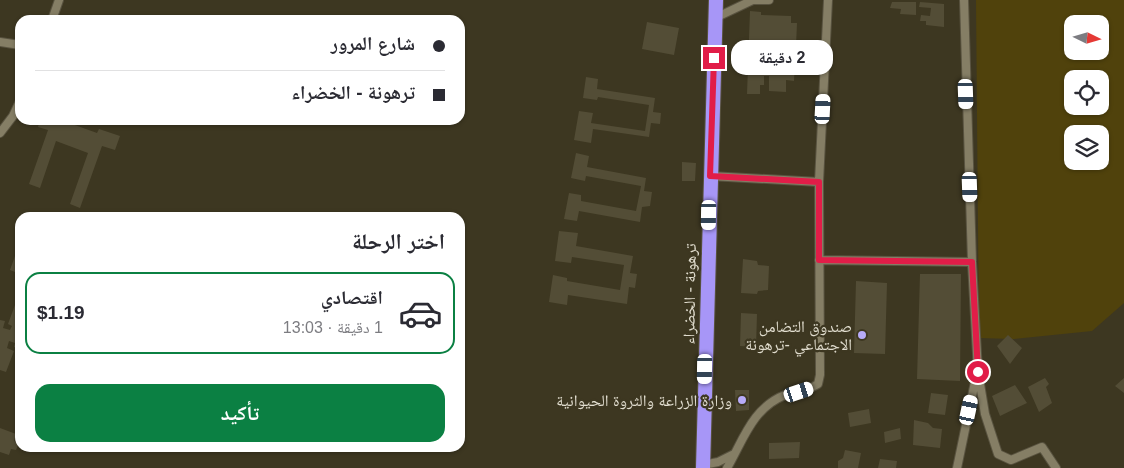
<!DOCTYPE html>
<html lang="ar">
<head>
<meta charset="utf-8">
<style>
	:root { --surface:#fff; --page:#f2f2f3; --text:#2b2b33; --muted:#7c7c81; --line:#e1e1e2; --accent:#0b8043 }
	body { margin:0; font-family:Helvetica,"Noto Naskh Arabic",sans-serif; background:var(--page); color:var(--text); direction:rtl; height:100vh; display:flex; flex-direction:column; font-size:19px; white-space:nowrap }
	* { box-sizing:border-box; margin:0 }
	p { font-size:16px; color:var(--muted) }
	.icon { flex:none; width:28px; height:28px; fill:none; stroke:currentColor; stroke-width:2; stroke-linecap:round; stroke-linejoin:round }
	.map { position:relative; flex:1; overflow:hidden; direction:ltr }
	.side { position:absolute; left:15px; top:212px; width:450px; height:240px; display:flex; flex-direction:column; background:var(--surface); border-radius:15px; box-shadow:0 1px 4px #0004; direction:rtl }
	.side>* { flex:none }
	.top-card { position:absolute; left:15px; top:15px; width:450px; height:110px; border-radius:15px; box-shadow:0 1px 4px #0004; direction:rtl; display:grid; align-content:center; height:110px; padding:0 20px; background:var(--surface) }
	.needle { width:32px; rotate:95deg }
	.tools { position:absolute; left:1064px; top:15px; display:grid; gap:10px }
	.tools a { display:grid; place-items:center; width:45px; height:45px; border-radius:10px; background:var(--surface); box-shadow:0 1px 4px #0004; font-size:25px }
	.end { position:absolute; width:22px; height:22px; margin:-11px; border:6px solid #e11d48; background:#fff; box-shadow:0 0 0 2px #fff }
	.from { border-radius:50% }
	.bubble { position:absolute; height:35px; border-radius:15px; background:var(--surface); box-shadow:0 1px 4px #0004; font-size:16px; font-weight:800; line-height:35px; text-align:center; direction:rtl }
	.car { position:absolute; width:15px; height:30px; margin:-15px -8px; border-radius:6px; box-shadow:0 0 4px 1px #0007; background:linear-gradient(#fff 24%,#345 0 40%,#fff 0 76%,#345 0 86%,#fff 0) }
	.top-card b { display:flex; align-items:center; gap:18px; height:48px; font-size:19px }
	.top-card b+b { border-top:1px solid var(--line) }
	.top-card i { width:12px; height:12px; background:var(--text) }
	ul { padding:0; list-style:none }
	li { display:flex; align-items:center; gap:15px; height:82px; margin:0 10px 8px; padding:0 10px; border:2px solid transparent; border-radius:15px }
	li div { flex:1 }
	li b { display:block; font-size:19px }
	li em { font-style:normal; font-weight:800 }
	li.on { border-color:var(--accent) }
	li>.icon { width:45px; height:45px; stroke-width:1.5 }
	h2 { padding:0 20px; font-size:22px; line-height:60px }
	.primary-button { display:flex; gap:10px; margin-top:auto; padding:10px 20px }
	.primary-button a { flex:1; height:58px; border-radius:15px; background:var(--accent); color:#fff; font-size:20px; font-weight:800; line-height:58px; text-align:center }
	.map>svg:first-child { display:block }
	.green { fill:#50420c; fill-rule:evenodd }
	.building { fill:#534d36; fill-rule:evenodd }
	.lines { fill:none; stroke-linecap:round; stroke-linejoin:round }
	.street-casing { stroke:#595340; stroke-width:10 }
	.highway-casing { stroke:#595340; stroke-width:16 }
	.street { stroke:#857e65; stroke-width:8 }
	.highway { stroke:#a796f7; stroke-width:14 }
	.route { stroke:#e11d48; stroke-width:6 }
	.poi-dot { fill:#b7abf8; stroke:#3d3721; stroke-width:2 }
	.labels { text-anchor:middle; stroke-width:4.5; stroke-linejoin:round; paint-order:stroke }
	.street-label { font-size:16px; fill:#e1ddcf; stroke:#3d3721 }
	.poi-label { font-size:16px; fill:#e1ddcf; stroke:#3d3721; text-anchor:end }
</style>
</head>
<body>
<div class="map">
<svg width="1124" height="468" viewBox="0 0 1124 468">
	<rect width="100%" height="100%" fill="#3d3721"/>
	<!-- green -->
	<path class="green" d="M976,0h148v303l-32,28 -78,8 -35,-1zM1072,24h28v27h-28zM1072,79h28v27h-28zM1072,134h28v27h-28z"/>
	<!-- building -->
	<path class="building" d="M892,2h24v13l-16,-1 1,-5 -11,-1z
		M920,2l24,2v23l-18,-2v-4h-6l1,-6 9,1 1,-8 -12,-1z
		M750,11l11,1v3l30,1v7h6l-1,23h6l-1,16h-6l-1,19 -8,-1v12l-17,-1v-15h-5v9h-4v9h-13zM764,45l24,1 -1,16 -24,-1z
		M647,22l32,6 -5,27 -32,-6z
		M586,77l12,2 -1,10 58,9 -2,14 8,1 -1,11 -9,-1 -2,14 -56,-8 -2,14 -17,-3 5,-29 14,2 -2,10 54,8 4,-26 -51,-8 -1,3 -14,-2z
		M40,120h21l36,13 2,-4 21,7 -5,14 -13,-4 -22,62 -10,-4 18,-51 -32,-12 -16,47 -11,-4 19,-54 -10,-3z
		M576,153l13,3 -2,11 59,11 -2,13 8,1 -2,14 -8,1 -2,15 -61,-11 -2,10 -13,-2 5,-26 12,2v6l55,10 5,-25 -55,-10 -1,5 -14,-3z
		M682,162l14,1 -1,18h-13z
		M559,231l19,2 -2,13 57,10 -3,17 7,1 -2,14 -6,-1 -2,17 -59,-9 -1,10 -18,-3 4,-27 14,3v3l53,9 4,-25 -52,-8 -1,6 -16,-2z
		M20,242v32l-10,-4z
		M743,259l14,2 1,4 11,1 -1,24 -10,1 -1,3 -16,-1z
		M920,274h41l-1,107 -43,-2z
		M856,281l31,2 -2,71 -31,-1z
		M15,305l5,2v42l-6,-2 1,-4 -6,-2 -2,7 7,3 -8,21 -6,-2v-50l5,1 -2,7 7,2 2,-4 -4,-2z
		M741,313l16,1 -1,33 -16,-1z
		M1008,335l14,13 -12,16 -13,-18z
		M1045,378l4,6 -3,3 6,16 -13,9 -11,-25z
		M1124,378v15l-9,-7z
		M1015,385l12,18 -27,13 -8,-20z
		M735,390h14v20l-13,1z
		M931,393l17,2 -3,20 -17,-2z
		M869,409l2,14 -21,4 -2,-14z
		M914,420l14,3 5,5 9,1 -2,19 -27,-3z
		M0,428l16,6 -2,7 5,2 -3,7 -5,-1 -2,6 -9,-3z
		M900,428l1,11 -16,4 -1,-11z
		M800,442l-1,16 -30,1v-16z
		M845,450l16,3 -3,15h-20v-7l5,-3z
		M880,459l17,2 -1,7h-18z"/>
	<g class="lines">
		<defs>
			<path id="street" d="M964,0l8,262 6,110 7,42 13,40 13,6 31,-13 14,21
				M715,18l38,-18h16
				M52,20l7,-20
				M0,42l20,3
				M0,133l13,-17 7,-15
				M710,176l109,6
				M819,260l153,2
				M703,465l15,-3 16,-8
				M727,468c16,-27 25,-60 58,-73 11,-4 22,-4 33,-11l2,-9 -1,-193 9,-182
				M957,468l19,-91"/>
			<path id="highway" d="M703,468l13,-468"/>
		</defs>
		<!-- street casing -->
		<use href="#street" class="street-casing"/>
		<!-- highway casing -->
		<use href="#highway" class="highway-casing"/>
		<!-- street -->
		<use href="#street" class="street"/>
		<!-- highway -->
		<use href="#highway" class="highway"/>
	</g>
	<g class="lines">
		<!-- route -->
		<path class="route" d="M714,58l-4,118 109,6v78l153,2 6,110"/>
	</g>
	<!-- markers -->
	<g class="poi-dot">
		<circle cx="862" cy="335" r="5"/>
		<circle cx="742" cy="400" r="5"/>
	</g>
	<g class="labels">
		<!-- street labels -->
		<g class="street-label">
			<text transform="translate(689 294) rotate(-89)" y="6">ترهونة - الخضراء</text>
		</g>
		<!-- poi labels -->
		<g class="poi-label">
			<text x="852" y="332">صندوق التضامن<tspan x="852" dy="18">الاجتماعي -ترهونة</tspan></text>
			<text x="732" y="406">وزارة الزراعة والثروة الحيوانية</text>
		</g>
	</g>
</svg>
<div class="tools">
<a><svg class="needle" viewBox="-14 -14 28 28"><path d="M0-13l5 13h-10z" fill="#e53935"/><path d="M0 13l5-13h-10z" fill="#7c7c81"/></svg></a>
<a><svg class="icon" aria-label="locate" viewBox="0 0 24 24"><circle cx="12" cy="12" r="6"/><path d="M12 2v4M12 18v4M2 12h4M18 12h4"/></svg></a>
<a><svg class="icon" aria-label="layers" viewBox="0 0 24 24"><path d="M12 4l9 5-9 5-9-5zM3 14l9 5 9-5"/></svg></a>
</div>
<i class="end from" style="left:978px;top:372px"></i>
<i class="end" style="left:714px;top:58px"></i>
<div class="bubble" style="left:731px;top:40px;width:102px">2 دقيقة</div>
<i class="car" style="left:966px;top:94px;rotate:178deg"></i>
<i class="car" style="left:823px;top:109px;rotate:3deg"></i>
<i class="car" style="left:970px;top:187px;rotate:178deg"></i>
<i class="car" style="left:709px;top:215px;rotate:181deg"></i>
<i class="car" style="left:705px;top:369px;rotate:181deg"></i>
<i class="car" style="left:799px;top:392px;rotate:72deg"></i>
<i class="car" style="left:969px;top:410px;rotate:12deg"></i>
<div class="top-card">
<b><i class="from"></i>شارع المرور</b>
<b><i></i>ترهونة - الخضراء</b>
</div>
<section class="side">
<h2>اختر الرحلة</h2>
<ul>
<li class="on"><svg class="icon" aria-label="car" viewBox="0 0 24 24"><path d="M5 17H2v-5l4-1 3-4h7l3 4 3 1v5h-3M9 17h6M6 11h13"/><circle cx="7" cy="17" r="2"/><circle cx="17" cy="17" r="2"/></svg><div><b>اقتصادي</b><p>1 دقيقة · 13:03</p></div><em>$1.19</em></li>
</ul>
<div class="primary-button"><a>تأكيد</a></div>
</section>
</div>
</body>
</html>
